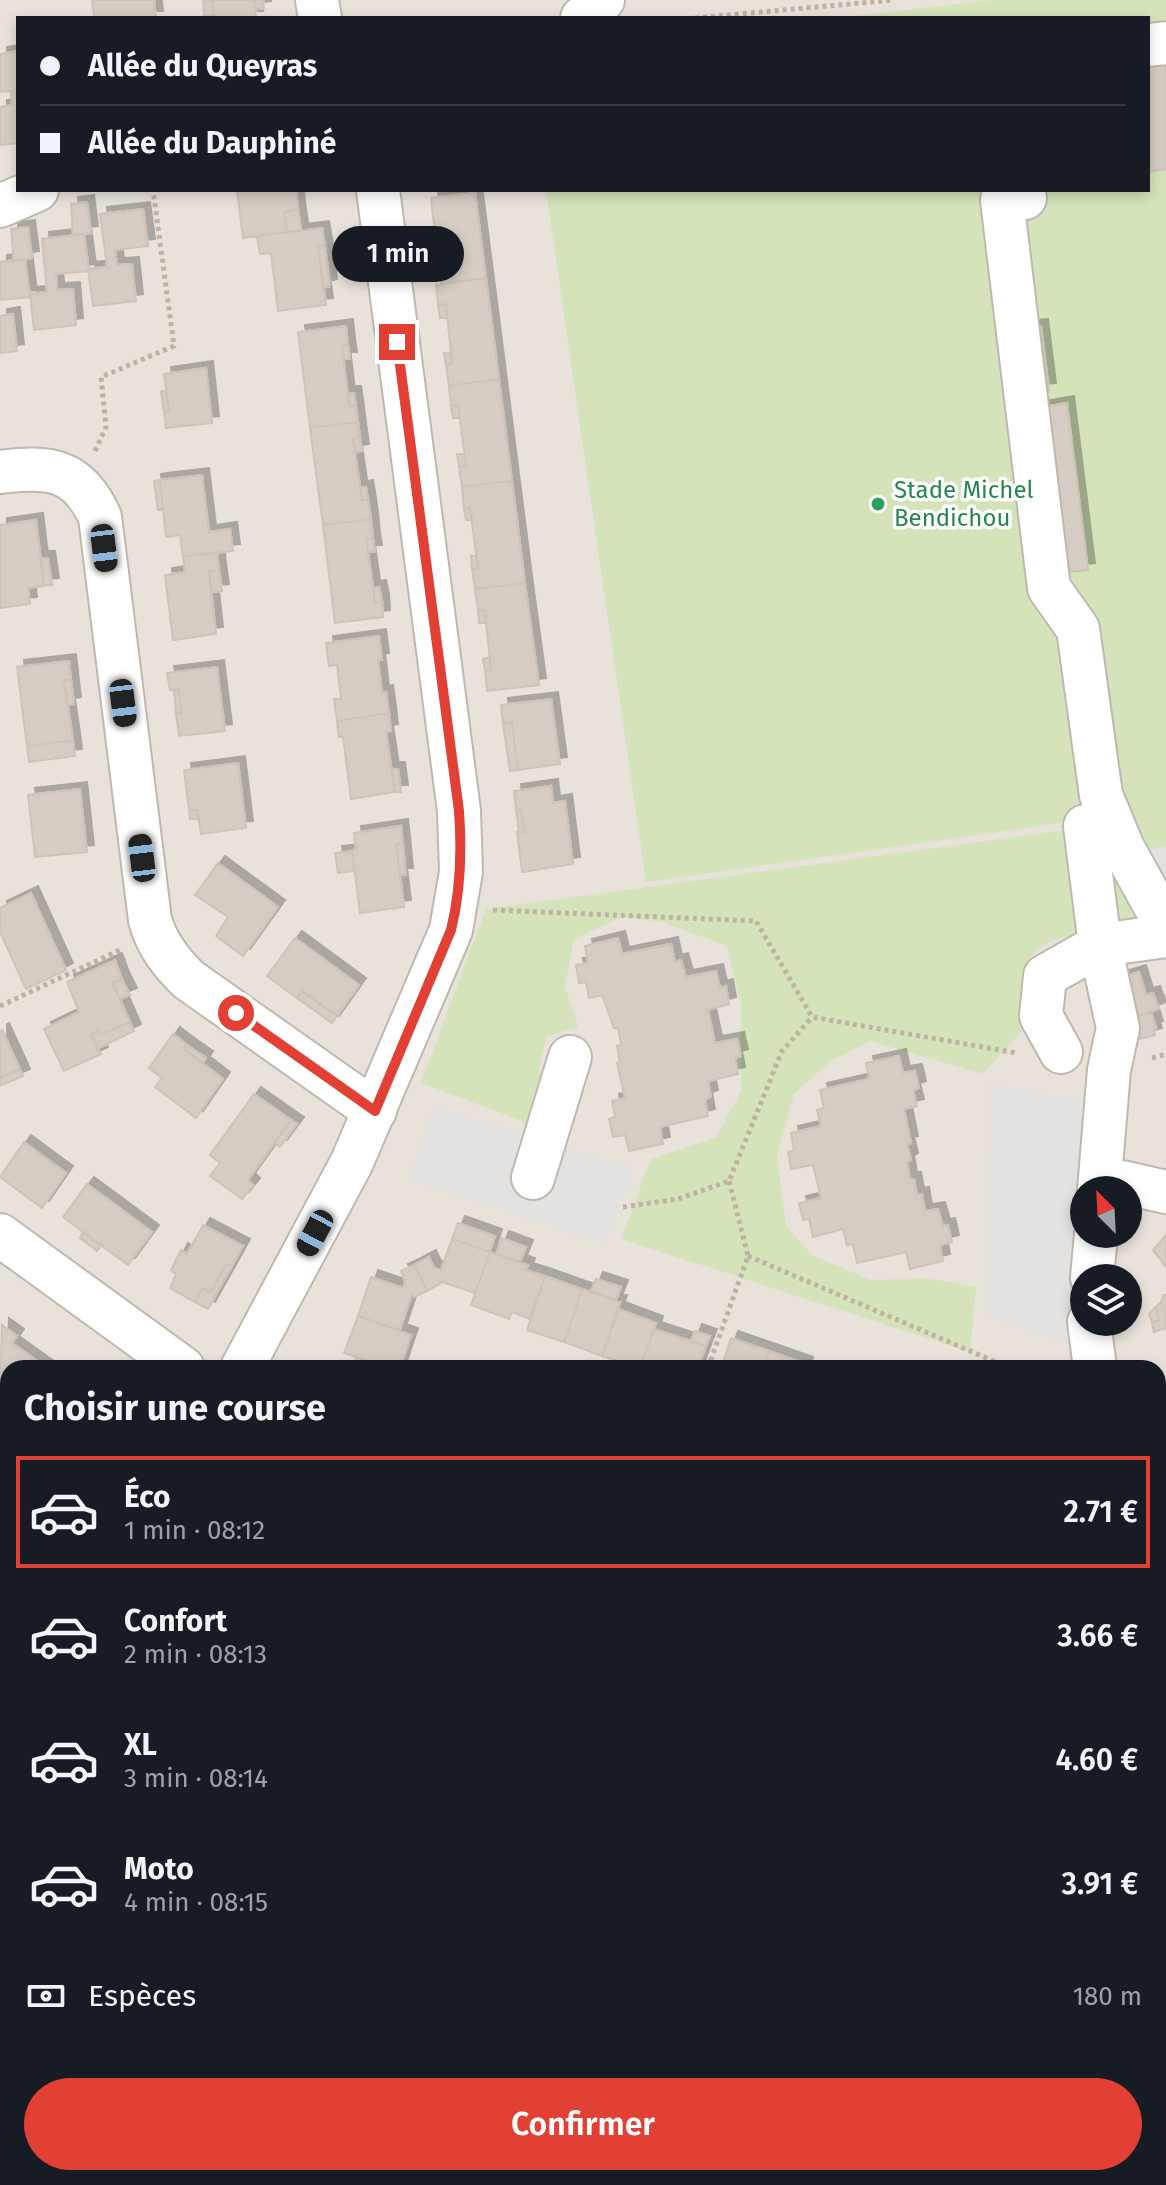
<!DOCTYPE html>
<html lang="fr">
<head>
<meta charset="utf-8">
<style>
	:root { --surface:#171b24; --page:#20242c; --text:#f1f3f6; --muted:#9ea1a6; --line:#363941; --accent:#e24035 }
	body { margin:0; font-family:"Fira Sans",sans-serif; background:var(--page); color:var(--text); height:100vh; display:flex; flex-direction:column; font-size:30px; white-space:nowrap }
	* { box-sizing:border-box; margin:0 }
	p { font-size:26px; color:var(--muted) }
	.icon { flex:none; width:44px; height:44px; fill:none; stroke:currentColor; stroke-width:2; stroke-linecap:round; stroke-linejoin:round }
	.map { position:relative; flex:1; overflow:hidden }
	.drawer { position:absolute; left:0px; top:1360px; width:1166px; height:826px; display:flex; flex-direction:column; background:var(--surface); border-radius:24px 24px 0 0; box-shadow:0 4px 12px #0003 }
	.drawer>* { flex:none }
	.top-card { position:absolute; left:16px; top:16px; width:1134px; height:176px; border-radius:0px; box-shadow:0 4px 12px #0003; display:grid; align-content:center; height:176px; padding:0 24px; background:var(--surface) }
	.needle { width:52px; rotate:336deg }
	.tools { position:absolute; left:1070px; top:1176px; display:grid; gap:16px }
	.tools a { display:grid; place-items:center; width:72px; height:72px; border-radius:50%; background:var(--surface); box-shadow:0 4px 12px #0003; font-size:40px }
	.end { position:absolute; width:36px; height:36px; margin:-18px; border:10px solid #e24035; background:#fff; box-shadow:0 0 0 4px #fff }
	.from { border-radius:50% }
	.bubble { position:absolute; height:56px; border-radius:28px; background:var(--surface); box-shadow:0 4px 12px #0003; font-size:26px; font-weight:600; line-height:56px; text-align:center }
	.car { position:absolute; width:24px; height:48px; margin:-24px -12px; border-radius:10px; box-shadow:0 0 6px 2px #0007; background:linear-gradient(#222 24%,#8ab4d8 0 40%,#222 0 76%,#8ab4d8 0 86%,#222 0) }
	.top-card b { display:flex; align-items:center; gap:28px; height:76px; font-size:30px }
	.top-card b+b { border-top:2px solid var(--line) }
	.top-card i { width:20px; height:20px; background:var(--text) }
	ul { padding:0; list-style:none }
	li { display:flex; align-items:center; gap:24px; height:112px; margin:0 16px 12px; padding:0 8px; border:4px solid transparent; border-radius:0px }
	li div { flex:1 }
	li b { display:block; font-size:30px }
	li em { font-style:normal; font-weight:600 }
	li.active { border-color:var(--accent) }
	li>.icon { width:72px; height:72px; stroke-width:1.5 }
	h2 { padding:0 24px; font-size:36px; line-height:96px }
	.pay { display:flex; align-items:center; gap:20px; height:88px; padding:0 24px; font-size:30px }
	.pay p { margin-inline-start:auto }
	.button { display:flex; gap:16px; margin-top:auto; padding:16px 24px }
	.button a { flex:1; height:92px; border-radius:48px; background:var(--accent); color:#fff; font-size:32px; font-weight:600; line-height:92px; text-align:center }
	.map>svg:first-child { display:block }
	.residential { fill:#e8e2db; fill-rule:evenodd }
	.green { fill:#d4e3ba }
	.parking { fill:#e4e2e0 }
	.building { fill:#d5ccc3; stroke:#cfc3b7; stroke-width:2; filter:url(#shadow) }
	.lines { fill:none; stroke-linecap:round; stroke-linejoin:round }
	.minor-casing { stroke:#bfb8af; stroke-width:46 }
	.path { stroke:#bfb2a2; stroke-width:5; stroke-dasharray:4 4; stroke-linecap:butt }
	.minor { stroke:#fff; stroke-width:42 }
	.route { stroke:#e24035; stroke-width:10 }
	.leisure-dot { fill:#2e9e5b; stroke:#fff; stroke-width:3 }
	.labels { text-anchor:middle; stroke-width:7; stroke-linejoin:round; paint-order:stroke }
	.leisure-label { font-size:24px; fill:#27864d; stroke:#fff; text-anchor:start }
</style>
</head>
<body>
<div class="map">
<svg width="1166" height="2185" viewBox="0 0 1166 2185">
	<defs>
		<filter id="shadow"><feDropShadow dx="7" dy="-7" stdDeviation="0" flood-color="#0004"/></filter>
	</defs>
	<rect width="100%" height="100%" fill="#f4f1ec"/>
	<!-- residential -->
	<path class="residential" d="M0,0h1166v2185h-1166zM18,18h1130v172h-1130zM1084,1190h44v44h-44zM1084,1278h44v44h-44zM8,1368h1150v810h-1150z"/>
	<!-- green -->
	<path class="green" d="M993,0h173v958l-41,6 -27,-146 -452,64 -100,-692h602v-172h-310z
		M1074,829l16,102c-13,4 -31,6 -43,12 -32,18 -24,57 -24,87l-40,44 -113,-33 -39,20 -37,33 -17,62 9,70 27,30 58,24 56,-2 49,9 -6,65 -349,-113 30,-80 65,-21 25,-47v-88l-14,-57 -65,-24 -40,-5 -48,22 -9,47 13,41 -31,9 -8,32 8,19 -16,37 -110,-41 65,-174z
		M1166,1726v264l-8,4v-266z
		M554,2178h110l-22,7h-110z"/>
	<!-- parking -->
	<path class="parking" d="M1166,846v80l-31,-75z
		M989,1083l103,19 -8,88 -8,156 -88,-29z
		M433,1105l202,63 -29,77 -197,-65z"/>
	<!-- building -->
	<path class="building" d="M92,0h62l2,18h-62z
		M203,0h9l2,15 -10,1z
		M212,0h42l2,18h-42z
		M254,0h9l1,8 -9,1z
		M18,51v92l-18,2v-38l12,-2 -1,-14 -11,1v-38z
		M1166,62v107l-18,3v-108z
		M237,190h59l2,19 -14,3 3,20 -44,6z
		M475,193l11,85 -45,6 -2,-16h-5l-3,-23 5,-1 -5,-46z
		M87,202l4,31 -18,2 -2,-31z
		M143,209l5,37 -33,4 2,15 15,-1 4,37 -43,5 -5,-37 19,-2 -7,-53z
		M298,209l3,21 -14,2 -3,-20z
		M28,227l4,31 -18,3 -3,-32z
		M322,228l3,17 -7,1 8,59 -48,6 -7,-58 -11,1 -3,-18z
		M84,234l5,37 -33,3 1,16 16,-1 3,36 -42,5 -4,-36 17,-2 -5,-53z
		M325,245l5,41 -7,2 -5,-42z
		M25,259l5,38 -30,3v-38z
		M486,278l13,101 -50,7 -3,-21 6,-1 -6,-60 -8,1 -2,-20z
		M446,304l1,14h-7l-2,-13z
		M13,314l4,37 -17,2v-37z
		M346,326l2,19 -6,1 7,60h7l2,16 -48,6 -12,-96z
		M1041,326l8,64 -13,1 -8,-64z
		M348,345l2,14h-6l-2,-13z
		M451,352l1,12 -6,1 -2,-12z
		M206,368l6,55 -46,5 -2,-16 5,-2 -5,-36z
		M499,379l13,102 -50,6 -3,-20 7,-1 -8,-61 -7,1 -2,-20z
		M161,391h5l3,19 -5,2z
		M348,393h6l2,13h-7z
		M1067,403l21,167 -27,3 -23,-165z
		M458,405l2,13h-7l-2,-12z
		M358,422l2,15 -7,2 9,61 6,-1 3,20 -48,6 -13,-97z
		M360,437l2,14 -7,1 -2,-13z
		M457,454h7l2,12 -7,1z
		M202,475l7,57 21,-3 3,22 -50,6 -3,-22 -14,2 -6,-57z
		M160,480l3,29 -5,1 -4,-29z
		M512,481l13,102 -50,6 -3,-20 6,-1 -8,-60 -6,1 -2,-22z
		M366,487l2,12 -6,1 -2,-12z
		M470,508l2,11 -6,1 -2,-11z
		M371,519l2,20h-7l2,13 7,50 7,-1 1,16 -48,6 -12,-98z
		M36,520l8,66 -16,2 2,16 -30,4v-83z
		M366,539h7l2,13h-7z
		M217,552l2,18 -10,1 7,63 -43,6 -8,-65 20,-3 -2,-15z
		M471,556h6l1,12 -6,1z
		M41,558h7l4,27 -8,1z
		M219,570l3,21 -10,1 -3,-21z
		M525,583l14,102 -52,6 -2,-21h6l-5,-48 -2,-12 -6,1 -3,-22z
		M379,587l3,14 -7,1 -2,-14z
		M484,610l2,12 -7,1 -1,-12z
		M379,636l3,24h-4l4,33 4,-1 3,21 -52,8 -3,-22h7l-4,-34 -8,1 -3,-23z
		M490,657l1,13h-6l-2,-11z
		M69,661l2,18 -7,1 9,60 -46,6 -10,-79z
		M217,667l8,64 -46,5 -3,-22 5,-1 -2,-24 -9,1 -3,-17z
		M71,679l3,25 -5,1 -2,-1 -3,-24z
		M174,689h5l2,24 -5,1z
		M551,699l9,65 -42,6 -6,-48 -9,2 -2,-19z
		M389,713l2,18 -5,1 9,60 -44,7 -8,-62h-4l-2,-16z
		M512,722l6,48 -8,1 -7,-47z
		M73,740l2,16 -46,6 -2,-16z
		M238,763l8,65 -45,6 -4,-24h-8l-5,-40z
		M392,769h6l3,23h-6z
		M551,786l2,17 12,-2 8,63 -51,8 -5,-40h8l-4,-23 -5,1 -2,-19z
		M80,789l7,63 -52,5 -7,-62z
		M519,809h2l4,23h-6l-3,-22z
		M189,810h8l2,9h-9z
		M401,826l2,18h-7l8,63 -44,6 -8,-62 4,-3 -2,-15z
		M396,844h7l3,31h-6z
		M352,851l3,20 -17,2 -3,-20z
		M218,863l60,44 -35,49 -27,-20 12,-19 -33,-22z
		M31,893l35,77 -40,19 -26,-57v-24z
		M295,938l64,47 -22,31 -35,-25 -5,7 -30,-22z
		M618,938l4,16 49,-10 4,18 6,-2 5,17 30,-6 4,17 6,-2 3,18 -21,6 7,33 22,-4 4,17 -6,2 3,16 -30,7 3,16 -6,2 3,17 -48,11 3,17 -34,7 -4,-16 -12,2 -4,-18 6,-2 -3,-16 13,-3 -8,-35 3,-1 -3,-16 4,-1 -3,-17h-4l-12,-33 -13,3 -3,-16 -7,1 -3,-18 12,-2 -3,-17z
		M115,960l7,19 -9,4 17,39 -31,13 -1,-4 -7,4 10,19 -37,17 -20,-42 35,-17 -12,-30z
		M1139,972l7,23 7,-2 6,16 -29,10 -14,-40z
		M122,979l8,16 -10,4 -7,-16z
		M302,991l35,25 -5,7 -35,-25z
		M1151,1012l5,16 -3,1 2,6 -15,4v-4l-7,3 -3,-19z
		M130,1022l4,9 -37,18 -6,-14 7,-4 1,4z
		M2,1030l18,39 -20,9v-47z
		M173,1034l13,10 -2,5 39,30 -27,39 -41,-31 7,-9 -13,-10z
		M186,1044l20,14 -3,5 -19,-14z
		M899,1056l4,17 12,-2 4,17 -6,2 4,16 -13,3 7,34 -4,1 4,16 -4,2 3,17h4l3,16 5,-1 3,17 13,-2 5,17 5,-1 4,17 -12,3 3,16 -33,8 -4,-17 -49,11 -4,-19 -6,1 -4,-16 -30,8 -4,-18 -6,1 -4,-17 22,-5 -8,-33 -22,4 -3,-17 6,-2 -3,-17 30,-7 -4,-16 7,-2 -4,-18 49,-11 -3,-16z
		M20,1069l3,7 -23,10v-8z
		M254,1094l37,26 -43,60 5,5 -11,14 -32,-23 10,-13 -10,-8z
		M291,1120l6,4 -17,23 -6,-4z
		M24,1142l42,31 -24,35 -42,-31z
		M87,1184l65,48 -24,33 -65,-48z
		M458,1223l37,13 -5,16 -38,-13z
		M203,1225l40,21 -11,20 -6,-2 -15,28 -9,-4 -7,14 -25,-14 6,-14 -5,-4 10,-20 6,4z
		M83,1232l18,13 -4,6 -17,-13z
		M1166,1235v32l-13,-17z
		M502,1238l24,9 -6,15 -24,-8z
		M452,1239l38,13 -15,41 -36,-12 1,3 -13,7 -13,-26 15,-8 5,11 7,2z
		M490,1252l38,13 -2,5 19,6 -15,43 -18,-7 -3,7 -38,-14z
		M226,1264l6,2 -24,43 -13,-7 7,-14 9,4z
		M414,1265l13,26 -13,6 -2,-3 -12,36 -42,-14 13,-39 32,11 2,-6 -4,-11z
		M545,1276l37,13 -18,53 -37,-12z
		M596,1279l25,8 -5,13 -25,-9z
		M582,1289l38,13 -18,54 -38,-14z
		M1163,1295h3v33l-12,4 -2,-9 7,-3 -3,-13 5,-4z
		M1156,1307l3,13 -7,3 -3,-9z
		M618,1309l38,14 -16,45h-17l2,-5 -23,-7z
		M358,1316l53,19 -11,33h-13l-43,-15z
		M2,1325l15,11 -5,7 35,25h-39v27l-8,-6z
		M654,1329l52,17 -8,22h-58z
		M695,1331l15,5 -4,10 -15,-5z
		M731,1338l38,13 -6,17h-42z
		M769,1351l37,13 -1,4h-42z
		M356,1357l31,11h-35z
		M0,1866l8,3v17l-7,21 7,2v45l-8,-3z
		M73,2178h99l2,7h-99z
		M1087,2178h70l1,7h-69z"/>
	<g class="lines">
		<defs>
			<path id="minor" d="M317,0l3,18
				M582,18l21,-18
				M1148,45l18,-2
				M1025,198l-23,2 47,388 29,41 23,166 22,53 43,78
				M0,206l37,-16
				M0,472c49,-6 78,-4 100,45l50,403c7,25 21,43 39,60l186,131
				M1085,826l15,119 18,83 -9,42 -10,120
				M1061,1052l-20,-36 4,-40 55,-31 66,-9
				M533,1178l37,-121
				M1100,1184l22,-2 44,10
				M0,1235l183,133
				M1092,1278l4,-44
				M1089,1322l6,46
				M242,1368l110,-206 99,-232 10,-58 -2,-61 -81,-621
				M1158,1582l8,20
				M0,1625l8,-5
				M0,1684l8,14
				M1158,1703l8,-5
				M0,1853l8,-3
				M1158,2013l8,-3
				M699,2185l22,-7"/>
		</defs>
		<!-- minor casing -->
		<use href="#minor" class="minor-casing"/>
		<!-- path -->
		<path class="path" d="M695,18l199,-18
			M95,451l11,-24 -5,-50 73,-31 -21,-156
			M493,910l263,11 56,96 205,36
			M0,1006l122,-57
			M1152,1058l14,-4
			M623,1207l55,-8 51,-18 53,-130 30,-34
			M748,1256l262,112
			M708,1368l40,-112 -19,-75
			M0,1415l8,4
			M1158,2092l8,-4
			M905,2185l20,-7"/>
		<!-- minor -->
		<use href="#minor" class="minor"/>
	</g>
	<g class="lines">
		<!-- route -->
		<path class="route" d="M236,1013l139,98 76,-181c10,-40 11,-78 8,-119l-62,-469"/>
	</g>
	<!-- markers -->
	<circle class="leisure-dot" cx="878" cy="504" r="8"/>
	<g class="labels">
		<!-- leisure labels -->
		<g class="leisure-label">
			<text x="894" y="498">Stade Michel<tspan x="894" dy="28">Bendichou</tspan></text>
		</g>
	</g>
</svg>
<div class="tools">
<a><svg class="needle" viewBox="-14 -14 28 28"><path d="M0-13l5 13h-10z" fill="#e53935"/><path d="M0 13l5-13h-10z" fill="#9ea1a6"/></svg></a>
<a><svg class="icon" aria-label="layers" viewBox="0 0 24 24"><path d="M12 4l9 5-9 5-9-5zM3 14l9 5 9-5"/></svg></a>
</div>
<i class="end from" style="left:236px;top:1013px"></i>
<i class="end" style="left:397px;top:342px"></i>
<div class="bubble" style="left:332px;top:226px;width:132px">1 min</div>
<i class="car" style="left:104px;top:548px;rotate:173deg"></i>
<i class="car" style="left:123px;top:703px;rotate:173deg"></i>
<i class="car" style="left:142px;top:858px;rotate:353deg"></i>
<i class="car" style="left:315px;top:1233px;rotate:208deg"></i>
<div class="top-card">
<b><i class="from"></i>Allée du Queyras</b>
<b><i></i>Allée du Dauphiné</b>
</div>
<section class="drawer">
<h2>Choisir une course</h2>
<ul>
<li class="active"><svg class="icon" aria-label="car" viewBox="0 0 24 24"><path d="M5 17H2v-5l4-1 3-4h7l3 4 3 1v5h-3M9 17h6M6 11h13"/><circle cx="7" cy="17" r="2"/><circle cx="17" cy="17" r="2"/></svg><div><b>Éco</b><p>1 min · 08:12</p></div><em>2.71 €</em></li>
<li><svg class="icon" aria-label="car" viewBox="0 0 24 24"><path d="M5 17H2v-5l4-1 3-4h7l3 4 3 1v5h-3M9 17h6M6 11h13"/><circle cx="7" cy="17" r="2"/><circle cx="17" cy="17" r="2"/></svg><div><b>Confort</b><p>2 min · 08:13</p></div><em>3.66 €</em></li>
<li><svg class="icon" aria-label="car" viewBox="0 0 24 24"><path d="M5 17H2v-5l4-1 3-4h7l3 4 3 1v5h-3M9 17h6M6 11h13"/><circle cx="7" cy="17" r="2"/><circle cx="17" cy="17" r="2"/></svg><div><b>XL</b><p>3 min · 08:14</p></div><em>4.60 €</em></li>
<li><svg class="icon" aria-label="car" viewBox="0 0 24 24"><path d="M5 17H2v-5l4-1 3-4h7l3 4 3 1v5h-3M9 17h6M6 11h13"/><circle cx="7" cy="17" r="2"/><circle cx="17" cy="17" r="2"/></svg><div><b>Moto</b><p>4 min · 08:15</p></div><em>3.91 €</em></li>
</ul>
<div class="pay"><svg class="icon" aria-label="cash" viewBox="0 0 24 24"><path d="M3 7h18v10H3z"/><circle cx="12" cy="12" r="2"/></svg>Espèces<p>180 m</p></div>
<div class="button"><a>Confirmer</a></div>
</section>
</div>
</body>
</html>
